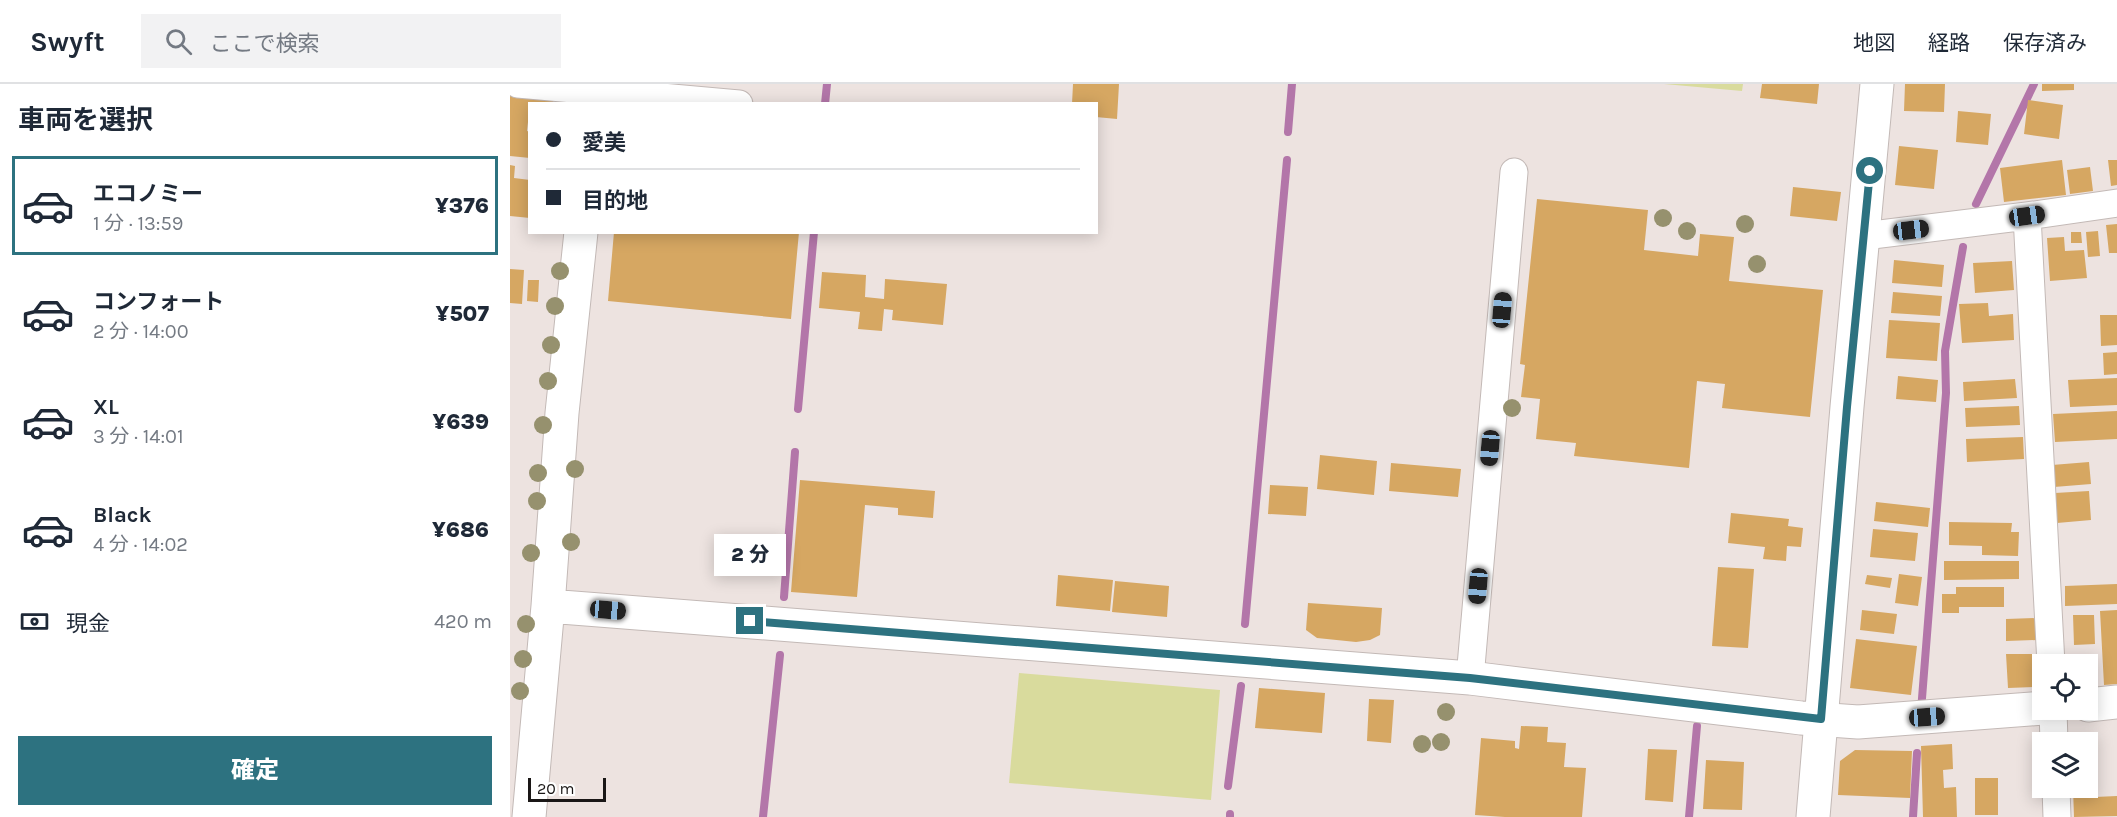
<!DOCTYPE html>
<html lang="ja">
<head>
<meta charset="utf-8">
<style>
	:root { --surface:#fff; --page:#f2f2f3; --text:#1f2937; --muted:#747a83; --line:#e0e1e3; --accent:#2d7280 }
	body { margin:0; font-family:Karla,"Noto Sans JP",sans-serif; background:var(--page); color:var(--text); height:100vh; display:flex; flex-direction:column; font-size:22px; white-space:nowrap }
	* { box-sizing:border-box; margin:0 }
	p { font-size:20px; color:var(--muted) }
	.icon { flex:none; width:33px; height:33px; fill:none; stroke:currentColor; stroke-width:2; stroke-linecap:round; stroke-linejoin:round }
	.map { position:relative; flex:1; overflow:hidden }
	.details { display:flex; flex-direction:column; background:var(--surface); width:510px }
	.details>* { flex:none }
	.hud { position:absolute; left:18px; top:18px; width:570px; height:132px; border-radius:0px; box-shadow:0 3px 15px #0003; display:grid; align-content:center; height:132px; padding:0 18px; background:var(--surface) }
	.fabs { position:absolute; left:1522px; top:570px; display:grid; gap:12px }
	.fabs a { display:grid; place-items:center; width:66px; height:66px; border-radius:0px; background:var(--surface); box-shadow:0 3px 15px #0003; font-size:30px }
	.scale { position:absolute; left:18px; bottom:15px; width:78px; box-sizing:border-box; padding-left:6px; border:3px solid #1a1716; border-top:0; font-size:16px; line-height:21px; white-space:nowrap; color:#1a1716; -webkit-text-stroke:4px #fff; paint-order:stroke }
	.end { position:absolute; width:27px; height:27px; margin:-14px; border:8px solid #2d7280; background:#fff; box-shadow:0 0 0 3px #fff }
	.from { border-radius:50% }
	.bubble { position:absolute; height:42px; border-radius:0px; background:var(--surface); box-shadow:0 3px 15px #0003; font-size:20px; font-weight:800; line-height:42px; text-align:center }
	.car { position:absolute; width:18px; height:36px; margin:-18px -9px; border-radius:8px; box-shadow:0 0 4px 2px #0007; background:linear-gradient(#222 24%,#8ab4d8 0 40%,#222 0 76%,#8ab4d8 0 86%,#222 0) }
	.hud b { display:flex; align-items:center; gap:21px; height:57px; font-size:22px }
	.hud b+b { border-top:2px solid var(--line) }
	.hud i { width:15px; height:15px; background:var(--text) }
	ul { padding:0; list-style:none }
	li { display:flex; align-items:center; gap:18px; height:99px; margin:0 12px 9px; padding:0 6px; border:3px solid transparent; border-radius:0px }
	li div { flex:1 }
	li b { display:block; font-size:22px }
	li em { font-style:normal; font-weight:800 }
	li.current { border-color:var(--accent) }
	li>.icon { width:54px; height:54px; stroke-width:1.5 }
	h2 { padding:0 18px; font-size:27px; line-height:72px }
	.pay { display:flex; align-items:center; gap:15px; height:66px; padding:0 18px; font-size:22px }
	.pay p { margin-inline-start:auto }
	.action { display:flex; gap:12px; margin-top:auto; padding:12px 18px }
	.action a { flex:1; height:69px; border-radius:0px; background:var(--accent); color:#fff; font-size:24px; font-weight:800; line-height:69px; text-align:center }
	header { display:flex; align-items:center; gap:36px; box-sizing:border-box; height:84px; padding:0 30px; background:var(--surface); border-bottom:2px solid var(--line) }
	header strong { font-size:28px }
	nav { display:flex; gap:33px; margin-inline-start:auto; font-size:21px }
	.search { width:420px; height:54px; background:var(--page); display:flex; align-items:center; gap:15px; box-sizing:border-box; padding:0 21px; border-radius:0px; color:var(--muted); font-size:22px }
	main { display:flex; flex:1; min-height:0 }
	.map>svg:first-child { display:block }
	.green { fill:#d9db9d }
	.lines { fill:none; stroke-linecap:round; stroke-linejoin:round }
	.stream { stroke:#b376a9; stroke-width:8 }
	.building { fill:#d6a762 }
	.minor-casing { stroke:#c3b9b6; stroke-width:29 }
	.tertiary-casing { stroke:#c3b9b6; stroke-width:35 }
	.primary-casing { stroke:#c3b9b6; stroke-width:35 }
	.minor { stroke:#fff; stroke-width:27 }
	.tertiary { stroke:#fff; stroke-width:33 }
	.primary { stroke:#fff; stroke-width:33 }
	.tree { fill:#96916e }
	.route { stroke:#2d7280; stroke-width:8 }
</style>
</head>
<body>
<header>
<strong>Swyft</strong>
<div class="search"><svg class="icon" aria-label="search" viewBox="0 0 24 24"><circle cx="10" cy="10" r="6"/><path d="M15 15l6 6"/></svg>ここで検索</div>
<nav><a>地図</a><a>経路</a><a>保存済み</a></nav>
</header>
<main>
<section class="details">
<h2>車両を選択</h2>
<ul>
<li class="current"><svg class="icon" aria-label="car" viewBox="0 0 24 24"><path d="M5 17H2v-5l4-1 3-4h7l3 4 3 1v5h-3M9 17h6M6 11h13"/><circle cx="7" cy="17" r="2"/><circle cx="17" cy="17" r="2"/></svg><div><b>エコノミー</b><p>1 分 · 13:59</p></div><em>¥376</em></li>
<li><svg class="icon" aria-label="car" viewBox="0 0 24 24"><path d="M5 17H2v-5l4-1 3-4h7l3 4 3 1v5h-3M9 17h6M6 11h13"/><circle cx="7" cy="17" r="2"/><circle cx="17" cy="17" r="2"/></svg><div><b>コンフォート</b><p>2 分 · 14:00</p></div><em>¥507</em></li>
<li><svg class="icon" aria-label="car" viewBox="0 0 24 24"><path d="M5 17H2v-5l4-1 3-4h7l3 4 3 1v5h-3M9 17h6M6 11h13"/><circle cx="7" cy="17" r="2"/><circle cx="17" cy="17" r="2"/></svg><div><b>XL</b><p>3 分 · 14:01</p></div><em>¥639</em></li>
<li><svg class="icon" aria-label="car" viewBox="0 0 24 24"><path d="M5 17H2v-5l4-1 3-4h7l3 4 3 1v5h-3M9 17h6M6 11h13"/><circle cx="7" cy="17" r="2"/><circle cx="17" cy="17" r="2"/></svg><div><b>Black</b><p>4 分 · 14:02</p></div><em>¥686</em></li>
</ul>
<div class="pay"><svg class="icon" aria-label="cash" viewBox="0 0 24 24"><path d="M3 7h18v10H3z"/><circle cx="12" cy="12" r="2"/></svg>現金<p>420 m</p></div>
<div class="action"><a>確定</a></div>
</section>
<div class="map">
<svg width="1607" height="733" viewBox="0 0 1607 733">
	<rect width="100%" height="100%" fill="#ede3e0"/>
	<!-- green -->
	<path class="green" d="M1154,0h79l-1,7z
		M509,589l201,17 -9,110 -202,-17z"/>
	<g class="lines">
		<!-- stream -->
		<path class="stream" d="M315,20l2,-20
			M778,48l4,-48
			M1466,120l58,-120
			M288,325l16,-177
			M274,513l11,-145
			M735,540l42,-464
			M1411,627l25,-318 -1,-42 18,-104
			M718,702l13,-100
			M253,733l17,-162
			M720,733v-3
			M1179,733l8,-91
			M1403,733l4,-64"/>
	</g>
	<!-- building -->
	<path class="building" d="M563,0h46l-2,35 -21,-2v-13h-24z
		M1252,0h57l-2,20 -57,-6z
		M1395,0h40l-1,28 -40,-1z
		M1532,0h32v6l-32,1z
		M0,9l44,4 -1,7h-23l-3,27 3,1v26l-20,-2z
		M1518,16l35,5 -4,34 -35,-5z
		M1448,27l33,3 -3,31 -32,-3z
		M1389,62l39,4 -4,39 -39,-4z
		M1552,76l4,35 -62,7 -4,-34z
		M1598,76h9v25l-6,1z
		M0,81l5,1 -1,12 16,2v38l-20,-2z
		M1580,83l3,24 -23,3 -3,-24z
		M1283,103l48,5 -4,29 -47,-5z
		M1027,115l111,11 -4,40 54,6 2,-22 34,3 -5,44 94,9 -13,127 -88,-9 3,-24 -28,-3 -8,87 -115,-12 2,-13 -40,-4 4,-40 -19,-2 4,-32 -5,-1z
		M1607,140v29h-8l-3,-28z
		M1588,147l2,25 -12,1 -2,-25z
		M104,148h185l-8,87 -183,-18z
		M1561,148h10l1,11h-11z
		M1554,153l1,14 19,-1 3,28 -37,3 -3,-43z
		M1384,176l50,5 -2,22 -50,-4z
		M1502,177l2,29 -39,3 -2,-30z
		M0,185l14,1 -2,34 -12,-1z
		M312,188l44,3 -1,22 19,2 1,-20 62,5 -4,41 -51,-5 1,-10 -9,-1 -2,22 -24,-2 2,-17 -41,-4z
		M18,196h11l-1,22 -11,-1z
		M1383,208l49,4 -2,20 -49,-3z
		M1478,219l1,13 24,-2 1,26 -52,3 -3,-39z
		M1590,231h17v30l-16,1z
		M1379,236l51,3 -3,38 -51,-3z
		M1607,268v22l-13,1 -1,-22z
		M1388,292l40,4 -2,22 -40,-3z
		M1607,294v27l-47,2 -2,-27z
		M1505,295l2,19 -53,3 -1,-19z
		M1509,322l1,19 -54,2 -1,-19z
		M1607,327v28l-62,3 -2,-28z
		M1513,353l1,22 -57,3 -1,-23z
		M810,371l57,6 -3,34 -57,-6z
		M1579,378l2,22 -37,3 -2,-22z
		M881,379l70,6 -3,28 -69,-6z
		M290,396l135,11 -2,27 -35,-3v-7l-33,-3 -8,92 -66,-5z
		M760,401l38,2 -2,29 -38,-2z
		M1579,407l2,29 -34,3 -2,-30z
		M1366,418l54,6 -2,19 -54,-6z
		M1221,429l58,6 -1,7 15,2 -2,19 -14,-1 -1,15 -23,-2 2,-12 -37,-4z
		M1439,438l63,1 -1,9h8l-1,24 -36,-1v-9l-33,-1z
		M1363,445l45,4 -3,28 -45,-4z
		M1434,477h75v18l-75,1z
		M1208,483l36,2 -6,79 -36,-2z
		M1389,490l23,3 -4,29 -23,-3z
		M548,491l55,5 -3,31 -54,-5z
		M1357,491l25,3 -2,10 -25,-4z
		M605,497l54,5 -2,31 -55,-5z
		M1607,500v20l-52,2v-20z
		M1446,503h48v20h-45v6h-17v-19h14z
		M798,519l74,5 -2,27 -10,5 -14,2 -39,-4 -11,-8z
		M1352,526l35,4 -3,20 -34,-4z
		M1607,526v74l-13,1 -4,-74z
		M1563,531h21l1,29 -21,1z
		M1526,534l1,22 -31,1v-22z
		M1346,555l61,7 -6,49 -61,-7z
		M1496,570h29l2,33 -29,1z
		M749,604l66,5 -3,40 -67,-5z
		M859,615l25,1 -3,43 -24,-2z
		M1011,642l27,1 -1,15 19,1 -2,24 22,1 -4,49h-77l-30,-2 6,-77 34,3v7l4,1z
		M1583,650l1,27h-6v-19h-21v-7z
		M1442,660l1,25 -10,1 1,18 12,-1 1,30h-34l-2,-71z
		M1138,665l29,1 -4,52 -28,-2z
		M1345,666l57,1 -2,47 -72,-3 2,-34z
		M1196,676l38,2 -2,48 -39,-1z
		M1578,690h6l1,23 22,-1v20l-43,1 -1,-29h15z
		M1465,694h23v37h-23z"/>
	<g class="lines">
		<defs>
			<path id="minor" d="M8,0l221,20
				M1517,132l24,448
				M1354,152l163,-20 90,-13
				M960,594l44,-506
				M1543,626l1,32
				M1546,704l1,29"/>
			<path id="tertiary" d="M85,20l1,-20
				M38,522l922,72 331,40 57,4 185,-14
				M1578,621l29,-3
				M19,733l19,-211 14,-193 19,-181"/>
			<path id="primary" d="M1303,733l34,-410 30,-323"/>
		</defs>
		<!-- minor casing -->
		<use href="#minor" class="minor-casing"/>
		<!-- tertiary casing -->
		<use href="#tertiary" class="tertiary-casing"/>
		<!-- primary casing -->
		<use href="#primary" class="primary-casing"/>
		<!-- minor -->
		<use href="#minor" class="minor"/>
		<!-- tertiary -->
		<use href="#tertiary" class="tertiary"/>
		<!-- primary -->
		<use href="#primary" class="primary"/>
	</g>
	<!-- trees -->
	<g class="tree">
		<circle cx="1153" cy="134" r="9"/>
		<circle cx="1235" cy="140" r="9"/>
		<circle cx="1177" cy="147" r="9"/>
		<circle cx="1247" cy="180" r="9"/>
		<circle cx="50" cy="187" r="9"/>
		<circle cx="45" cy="222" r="9"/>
		<circle cx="41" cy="261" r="9"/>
		<circle cx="38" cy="297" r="9"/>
		<circle cx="1002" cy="324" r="9"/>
		<circle cx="33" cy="341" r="9"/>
		<circle cx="65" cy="385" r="9"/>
		<circle cx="28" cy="389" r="9"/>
		<circle cx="27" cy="417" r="9"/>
		<circle cx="61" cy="458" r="9"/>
		<circle cx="21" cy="469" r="9"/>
		<circle cx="16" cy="540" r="9"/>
		<circle cx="13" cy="575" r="9"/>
		<circle cx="10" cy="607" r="9"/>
		<circle cx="936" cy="628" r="9"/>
		<circle cx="931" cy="658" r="9"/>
		<circle cx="912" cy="660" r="9"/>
	</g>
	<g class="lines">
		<!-- route -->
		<path class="route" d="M240,537l720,57 351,41 26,-312 23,-236"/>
	</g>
</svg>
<div class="fabs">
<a><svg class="icon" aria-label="locate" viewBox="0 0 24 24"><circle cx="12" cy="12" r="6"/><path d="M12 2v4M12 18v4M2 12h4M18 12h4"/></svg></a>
<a><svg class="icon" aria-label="layers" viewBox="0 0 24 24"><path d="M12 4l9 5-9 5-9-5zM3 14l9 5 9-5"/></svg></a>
</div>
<div class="scale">20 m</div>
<i class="end from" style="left:1360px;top:87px"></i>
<i class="end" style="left:240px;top:537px"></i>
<div class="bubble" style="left:204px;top:450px;width:72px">2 分</div>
<i class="car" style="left:1517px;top:132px;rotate:82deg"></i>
<i class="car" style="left:1401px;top:146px;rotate:83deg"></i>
<i class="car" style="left:992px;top:226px;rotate:5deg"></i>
<i class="car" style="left:980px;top:364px;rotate:185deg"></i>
<i class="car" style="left:968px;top:502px;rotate:185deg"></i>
<i class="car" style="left:98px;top:526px;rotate:95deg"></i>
<i class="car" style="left:1417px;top:633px;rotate:86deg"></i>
<div class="hud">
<b><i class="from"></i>愛美</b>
<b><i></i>目的地</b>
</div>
</div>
</main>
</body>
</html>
